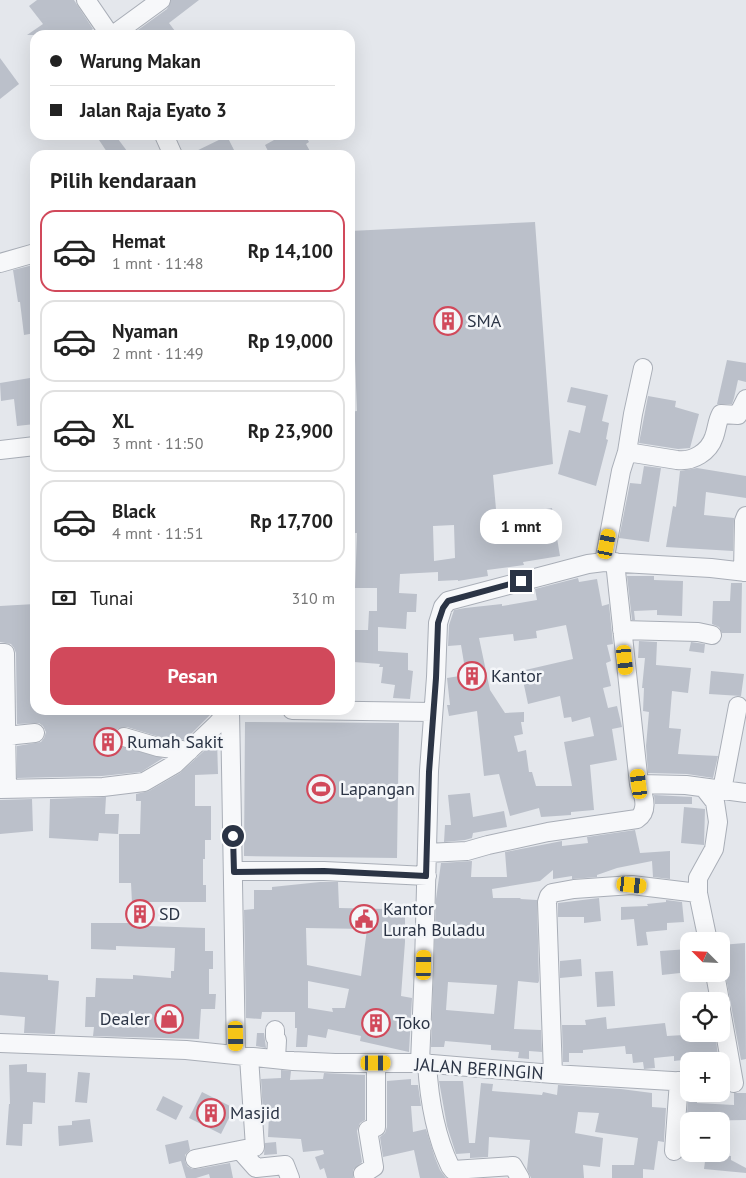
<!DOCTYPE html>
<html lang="id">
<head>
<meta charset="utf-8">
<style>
	:root { --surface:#fff; --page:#f2f2f2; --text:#222; --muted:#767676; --line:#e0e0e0; --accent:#d1495b }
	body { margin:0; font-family:"PT Sans",sans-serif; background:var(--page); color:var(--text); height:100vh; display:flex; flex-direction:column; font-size:19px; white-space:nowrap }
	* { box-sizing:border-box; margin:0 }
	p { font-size:16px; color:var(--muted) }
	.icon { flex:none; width:28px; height:28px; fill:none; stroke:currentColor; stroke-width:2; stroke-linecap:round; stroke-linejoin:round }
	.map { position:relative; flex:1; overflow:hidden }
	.panel { position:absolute; left:30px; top:150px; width:325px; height:565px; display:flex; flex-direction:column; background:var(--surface); border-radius:15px; box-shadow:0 5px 20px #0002 }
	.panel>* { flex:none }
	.guide { position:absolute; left:30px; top:30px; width:325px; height:110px; border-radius:15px; box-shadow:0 5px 20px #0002; display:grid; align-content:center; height:110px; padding:0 20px; background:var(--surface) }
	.needle { width:32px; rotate:294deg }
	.tools { position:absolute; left:680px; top:932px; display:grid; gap:10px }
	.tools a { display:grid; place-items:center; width:50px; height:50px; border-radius:10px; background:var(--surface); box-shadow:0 5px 20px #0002; font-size:25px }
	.end { position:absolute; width:22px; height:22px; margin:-11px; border:6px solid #2b3445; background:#fff; box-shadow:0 0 0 2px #fff }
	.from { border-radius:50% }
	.bubble { position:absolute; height:35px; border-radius:15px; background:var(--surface); box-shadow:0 5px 20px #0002; font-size:16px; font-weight:600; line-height:35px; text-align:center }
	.car { position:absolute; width:15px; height:30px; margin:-15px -8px; border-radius:6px; box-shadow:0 0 4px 1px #0007; background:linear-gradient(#f5c518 24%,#345 0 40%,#f5c518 0 76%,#345 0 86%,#f5c518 0) }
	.guide b { display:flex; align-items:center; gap:18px; height:48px; font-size:19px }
	.guide b+b { border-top:1px solid var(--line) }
	.guide i { width:12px; height:12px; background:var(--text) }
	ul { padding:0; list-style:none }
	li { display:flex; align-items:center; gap:15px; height:82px; margin:0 10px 8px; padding:0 10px; border:2px solid var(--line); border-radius:15px }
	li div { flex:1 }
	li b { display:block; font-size:19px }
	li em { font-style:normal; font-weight:600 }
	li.on { border-color:var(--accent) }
	li>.icon { width:45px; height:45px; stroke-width:1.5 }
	h2 { padding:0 20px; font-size:22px; line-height:60px }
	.pay { display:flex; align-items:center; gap:12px; height:55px; padding:0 20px; font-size:19px }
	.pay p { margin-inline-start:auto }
	.cta { display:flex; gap:10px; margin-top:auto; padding:10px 20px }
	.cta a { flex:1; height:58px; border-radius:15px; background:var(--accent); color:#fff; font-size:20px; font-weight:600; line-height:58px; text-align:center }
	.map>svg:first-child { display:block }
	.building { fill:#bbc0ca; fill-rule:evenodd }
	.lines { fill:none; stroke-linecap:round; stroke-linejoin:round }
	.minor-casing { stroke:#a9aeb7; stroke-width:20 }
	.minor { stroke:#f7f8fa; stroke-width:18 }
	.route { stroke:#2b3445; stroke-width:6 }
	.labels { text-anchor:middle; stroke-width:5; stroke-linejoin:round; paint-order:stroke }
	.poi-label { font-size:18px; fill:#2b3445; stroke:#f4f6f9; text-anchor:start }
	.street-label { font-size:18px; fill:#2b3445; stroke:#f4f6f9 }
</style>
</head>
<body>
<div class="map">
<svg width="746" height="1178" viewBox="0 0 746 1178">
	<rect width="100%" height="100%" fill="#e4e7ec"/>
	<!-- building -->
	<path class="building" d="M37,0h37l19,29 -9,6h-57l16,-11 -14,-18z
		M171,0h28l-30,23 9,12h-47l36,-26z
		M0,58l19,26 -19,15z
		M106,135h9l15,20h-21l-10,-15z
		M283,135h22l4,7 -3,2 6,11h-42l-5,-10z
		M227,136l7,14 -9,5h-37z
		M535,222l18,242 -60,11 5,57 26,-4 -2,-15 30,-5 8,48 -37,6 1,3 -37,5 1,6 -30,5v-1l-20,1v-9l-38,2 -1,19 18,1 -1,18h-9l-1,17 -28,-2v24l30,2v17l5,1 -3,28 -17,-1 2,-13 -14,-2 2,-16h-4l1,-3 -26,-2 1,-15h-5v-17h18l1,-19h8v-23h-22l2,-55h-7v-121l7,-1 -7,-180zM454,525l1,33 -21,3 -1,-35z
		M33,265l2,9v59l-11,2 -4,-33h-2l-5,-32z
		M727,360l19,3v19l-8,-2 -4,18 -2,6h-15z
		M30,378l5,46 -18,2 -3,-27 -13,2 -1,-18z
		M571,387l37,8 -6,26 7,2 -3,16 2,1 -12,46 -38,-12 11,-44 11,3 6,-27 -19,-4z
		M648,396l28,5 -1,6 24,7 -9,34 -12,1 -39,-6z
		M644,466l17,2 -12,74 -30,-4 11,-55 11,1z
		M697,468l49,8v22l-40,-6 -2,23 30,3 -1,33 -67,-4 7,-41 3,1 4,-36z
		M627,576h27v4l29,1 -1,35 -25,-1v-5l-23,1 1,9h-3z
		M578,578l1,4 18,-3 5,27 7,-2 4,40 -6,1 4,16 -5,2 5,23 -8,2 5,20 9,-2 5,21 -10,2 5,31 -27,5 4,45 -23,2v3l-30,2 -2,-9 -29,8 -11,-42 -15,2 -7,-65 -28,5 -2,-11h3l-3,-27 19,-3 -5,-30 -13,1 1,-21 5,-15 11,-2 37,-4v2l35,-6 -2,-11zM566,625l7,34 -52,12 7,33 32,-8 4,22 7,-1 1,5 18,-5 4,19 -30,6 8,44h-36l-4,-14h-3l-3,-22 -8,2 -4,-16 9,-2 -2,-12h3v-10l-19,1 -15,-23 -11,-52 34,-4 1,7 23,-3 -1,-7z
		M731,583h11l-1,50h-19l-3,-6 -7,-3 1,-23h17z
		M35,604v106h180l-30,30 -25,-3 -33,-10 -10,2 -3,5v6l3,5 46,13 -22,14 -39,4 -85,2v-32l24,-4 3,-4 2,-6 -3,-6 -4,-3 -22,1 -1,-71 -2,-5 -3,-4 -11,-2v-36z
		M639,641l18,1 -1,23 35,3 -3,25 -16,-2 -3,37 12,1 -3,25 40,2 -5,22 -26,-4 -39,-1 -2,-27 3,-34 -6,-1 1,-23h-2l3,-30h-7z
		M691,642l14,2 -1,9 -15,-2z
		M711,671l33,3 -3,22 -32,-2z
		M245,722l154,1 -2,135 -153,-2z
		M217,739l1,35 -23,1v31h16v34h-6v19h-2v26h3v17h-59v24l58,2v23h8v18h-4v25h7l-1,15h-14l-2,30 -106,-3 1,-9h-9l1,-30h9l1,-19 37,1v-4l38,3v-7h3l1,-23 -59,-2v4l-25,-1v-26h42l-2,-40h-12v-49h21l1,-33h-5v-7l13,-3 31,-18z
		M470,793l3,24 31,-6 3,16 -34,6 -1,5 -7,2 -21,2 1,-17h6l-3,-30z
		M654,795l38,2v7h-37z
		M106,797l-1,17h14l-1,20 -19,-1 -1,8 -49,-3 1,-39z
		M32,799l1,32 -33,3v-34z
		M684,807l21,2 -1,36 -23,-2z
		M635,830l5,23 30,-2v28l-17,-2 -1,-16 -35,7 -20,7v2l-25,2v-3l-19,3v-9l-13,11 -48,8 1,9h28l-1,1 17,1 2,81 -1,2 -20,-2 -4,48 27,1 1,22 -13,-1v8l-11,-1 1,-6 -28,-2v-5l-46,-4 -1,6h-13l5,-148 5,-36 31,-2 -1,16h36l-2,-25 57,-11v5l26,-3 -1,-6zM448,982l49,3 -3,29 -48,-4z
		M320,882h18l1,26 48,1 1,-4h17v37l-4,54 11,2 -3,54 -49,-11 1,-5 -33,-7 -2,9 -18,-3 -1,12h-11l1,-19h-2v-16h-33l-1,7 -15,-1 -2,-108 10,-1v-19h18v-3zM306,928l61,1 -6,47 -54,-11zM308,981l41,8 -4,19h-13l1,4 -25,-4z
		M599,898l2,23 -17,2v-6h-26v-14z
		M666,900l16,2 2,20 -17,1v7l-21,2 2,13 -11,1 -3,-27 -13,1v-13l27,-1 -1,-2 19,-2z
		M745,943l1,116 -5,1 -16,-88 -2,-5 -2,-22z
		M689,949v23l-27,3 -2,-24z
		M581,959l1,17 -22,2v-17z
		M613,971l2,35 -18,1 -2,-35z
		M0,972l48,3v5l11,1 -4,53 -31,-1 1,-16 -25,-2z
		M606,1017l1,12 58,-6 2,13 34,-2v7l15,-1 2,16 -44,5v-5l-20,2 1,10 -11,1 -1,-7 -10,1 -1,-9h-6l-1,-8 -42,4v3h-14v9h-6l-1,-37h24l-1,-5z
		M257,1033h7l2,15 -10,-2z
		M27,1064v8l19,1 -1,30 -12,-1 -1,22h-9l-1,22 -16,-1 3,-41h1l-1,-39z
		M281,1070l10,1 -1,9 33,-1 1,-6 41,2v45l-5,3 -3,8 5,31 -9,8v8h-26l-3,-10 -4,2 -5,-13 9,-3 -1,-4 -20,2 -2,-13 -33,-2 1,-23h-6l-2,-35 20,-1z
		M78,1072l12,1 -3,30 -12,-1z
		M411,1079v6h7l3,21h-10l2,26 13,-3 9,29 5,12 6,8h-26l-6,-28 -31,7 -3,-20 5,-4 2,-6v-46z
		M439,1081h24l6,62h6l6,-60 12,1 -1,7 50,4 1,-3 14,3 1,-10 63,4 31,4v14l14,1 -2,32v2l-6,-1 -4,29 -11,-1v9h-31v-13h22l4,-27 -43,-6 4,-19 -21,-1 -3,21 28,5 -3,29 -17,-2 1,13h-53l-4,-9 3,-29 -41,-3 -1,20 -18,1v-5l-14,1 -9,-28z
		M202,1092l32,16 -13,26 -32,-16z
		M734,1093h12v27l-57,1v21h-4l3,-43 9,1v3l37,2z
		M163,1096l20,10 -7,14 -20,-10z
		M90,1119l3,23 -34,4 -1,-20 14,-1v-4z
		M188,1140l2,10 -5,5v6l2,5 5,3h5l33,-6 3,15h-23l-1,-4 -13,4h-10l-5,-17 -12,3 -4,-19z
		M276,1142l1,12 -13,1 1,-12z
		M706,1154l25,2v4l15,8v5l-42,-4z"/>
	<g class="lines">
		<defs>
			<path id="minor" d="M86,0l24,35
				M113,35l48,-35
				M164,135l9,20
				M0,263l35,-10
				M0,450l35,-4
				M627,452l6,-38 10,-46
				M604,562l17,-91 6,-19 50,8c16,2 32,-8 37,-23 3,-8 3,-16 7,-23l17,1 8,-16
				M615,562l24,222 47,1 60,8
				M743,572l1,-51 2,-5
				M622,630l76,2 14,3
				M0,653h5l2,136
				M230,710l6,345
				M292,710l141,2
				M6,736l29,-3
				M124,737l34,10 31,4
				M0,789l103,-2 41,-5 31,-18 42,-40 12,-14
				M722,790l16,-84
				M427,853l40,-2 21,-6 60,-13 89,-13c12,-8 7,-24 2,-35
				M234,871h90l103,5
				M698,893l10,48
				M715,974l5,27
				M721,1010l13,73
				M275,1030v7l2,3 -1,19
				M0,1043l186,7 107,11 42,2h85l133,11 136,8
				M420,1063l4,-98 5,-194 7,-94 2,-54 5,-16 5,-6 140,-37 16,-2 107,6 35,4
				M427,1063c2,35 8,72 23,103l3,4 60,-4 7,12
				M553,1074l-6,-172 2,-6 3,-3 22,-4 58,-4 66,8v-15l16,-29 4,-27 -3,-20 -11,-14
				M240,1150l16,18 29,-3 5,13
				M674,1151l5,-70
				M195,1159l60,-12 -6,-90
				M364,1178l-1,-4 11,-7 -6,-37 8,-3v-64"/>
		</defs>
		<!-- minor casing -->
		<use href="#minor" class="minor-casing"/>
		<!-- minor -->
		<use href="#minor" class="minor"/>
	</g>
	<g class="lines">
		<!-- route -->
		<path class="route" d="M233,836l1,36 90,-1 102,5 3,-104 7,-94 2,-55 5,-15 5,-7 73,-20"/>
	</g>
	<!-- icons -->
	<defs>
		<symbol id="building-ring" viewBox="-11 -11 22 22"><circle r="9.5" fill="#f4f6f9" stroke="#d1495b" stroke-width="1.5"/><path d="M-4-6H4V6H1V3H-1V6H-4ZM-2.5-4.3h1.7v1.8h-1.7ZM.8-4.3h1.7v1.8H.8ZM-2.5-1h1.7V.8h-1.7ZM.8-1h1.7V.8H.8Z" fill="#d1495b"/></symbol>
		<symbol id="stadium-ring" viewBox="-11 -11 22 22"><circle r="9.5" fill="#f4f6f9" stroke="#d1495b" stroke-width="1.5"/><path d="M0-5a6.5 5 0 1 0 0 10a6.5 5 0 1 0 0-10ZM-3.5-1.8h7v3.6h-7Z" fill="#d1495b"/></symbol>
		<symbol id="civic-ring" viewBox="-11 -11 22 22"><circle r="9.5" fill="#f4f6f9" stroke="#d1495b" stroke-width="1.5"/><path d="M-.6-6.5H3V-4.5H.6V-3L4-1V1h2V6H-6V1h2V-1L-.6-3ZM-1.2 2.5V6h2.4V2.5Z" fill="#d1495b"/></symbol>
		<symbol id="shop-ring" viewBox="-11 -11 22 22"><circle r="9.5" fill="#f4f6f9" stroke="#d1495b" stroke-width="1.5"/><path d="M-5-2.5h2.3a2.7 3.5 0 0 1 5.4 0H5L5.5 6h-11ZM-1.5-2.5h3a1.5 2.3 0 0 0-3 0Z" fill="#d1495b"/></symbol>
	</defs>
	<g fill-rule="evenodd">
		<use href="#building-ring" x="432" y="305" width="32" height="32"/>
		<use href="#building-ring" x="456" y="660" width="32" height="32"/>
		<use href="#building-ring" x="92" y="726" width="32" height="32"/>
		<use href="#stadium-ring" x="305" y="773" width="32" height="32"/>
		<use href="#building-ring" x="124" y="898" width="32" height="32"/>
		<use href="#civic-ring" x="348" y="903" width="32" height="32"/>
		<use href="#shop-ring" x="153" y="1003" width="32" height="32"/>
		<use href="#building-ring" x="360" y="1007" width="32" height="32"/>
		<use href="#building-ring" x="195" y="1097" width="32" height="32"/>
	</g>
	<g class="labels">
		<!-- poi labels -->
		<g class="poi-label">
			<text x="467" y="327">SMA</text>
			<text x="491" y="682">Kantor</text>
			<text x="127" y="748">Rumah Sakit</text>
			<text x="340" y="795">Lapangan</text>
			<text x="383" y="915">Kantor<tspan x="383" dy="21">Lurah Buladu</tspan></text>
			<text x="159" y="920">SD</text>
			<text x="150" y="1025" text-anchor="end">Dealer</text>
			<text x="395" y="1029">Toko</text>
			<text x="230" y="1119">Masjid</text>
		</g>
		<!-- street labels -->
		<g class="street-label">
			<text transform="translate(479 1069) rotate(4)" y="6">JALAN BERINGIN</text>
		</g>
	</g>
</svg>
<div class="tools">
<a><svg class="needle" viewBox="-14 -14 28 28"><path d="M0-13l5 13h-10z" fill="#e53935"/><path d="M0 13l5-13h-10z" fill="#767676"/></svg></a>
<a><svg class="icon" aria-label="locate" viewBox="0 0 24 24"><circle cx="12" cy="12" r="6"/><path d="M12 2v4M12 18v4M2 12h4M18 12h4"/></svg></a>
<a>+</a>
<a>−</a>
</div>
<i class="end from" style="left:233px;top:836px"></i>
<i class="end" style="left:521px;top:581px"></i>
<div class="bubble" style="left:480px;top:509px;width:82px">1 mnt</div>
<i class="car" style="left:607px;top:544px;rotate:11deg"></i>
<i class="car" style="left:625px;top:660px;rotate:174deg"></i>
<i class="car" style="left:639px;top:784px;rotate:353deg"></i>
<i class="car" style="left:632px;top:885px;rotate:96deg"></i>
<i class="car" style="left:424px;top:965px;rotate:1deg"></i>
<i class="car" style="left:236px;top:1036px;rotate:179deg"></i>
<i class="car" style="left:376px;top:1063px;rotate:90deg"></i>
<div class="guide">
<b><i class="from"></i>Warung Makan</b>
<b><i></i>Jalan Raja Eyato 3</b>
</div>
<section class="panel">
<h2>Pilih kendaraan</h2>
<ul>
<li class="on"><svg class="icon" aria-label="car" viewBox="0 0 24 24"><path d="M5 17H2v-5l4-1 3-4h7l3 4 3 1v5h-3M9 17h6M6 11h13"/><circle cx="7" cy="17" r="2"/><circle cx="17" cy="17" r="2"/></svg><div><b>Hemat</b><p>1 mnt · 11:48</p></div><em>Rp 14,100</em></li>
<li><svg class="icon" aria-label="car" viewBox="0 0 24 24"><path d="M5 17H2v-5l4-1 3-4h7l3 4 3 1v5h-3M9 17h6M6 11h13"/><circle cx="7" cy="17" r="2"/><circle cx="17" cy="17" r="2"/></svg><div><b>Nyaman</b><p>2 mnt · 11:49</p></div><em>Rp 19,000</em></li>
<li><svg class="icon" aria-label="car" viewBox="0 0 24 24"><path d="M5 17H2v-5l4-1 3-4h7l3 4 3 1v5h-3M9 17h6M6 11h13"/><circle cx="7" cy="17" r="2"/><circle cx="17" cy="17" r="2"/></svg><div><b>XL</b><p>3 mnt · 11:50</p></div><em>Rp 23,900</em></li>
<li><svg class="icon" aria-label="car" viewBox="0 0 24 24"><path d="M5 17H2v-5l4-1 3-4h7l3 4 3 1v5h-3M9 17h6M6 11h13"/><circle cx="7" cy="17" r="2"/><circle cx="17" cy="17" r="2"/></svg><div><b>Black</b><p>4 mnt · 11:51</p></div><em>Rp 17,700</em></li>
</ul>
<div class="pay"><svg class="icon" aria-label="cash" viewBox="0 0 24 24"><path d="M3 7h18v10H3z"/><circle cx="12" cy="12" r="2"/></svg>Tunai<p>310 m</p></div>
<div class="cta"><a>Pesan</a></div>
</section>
</div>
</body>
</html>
